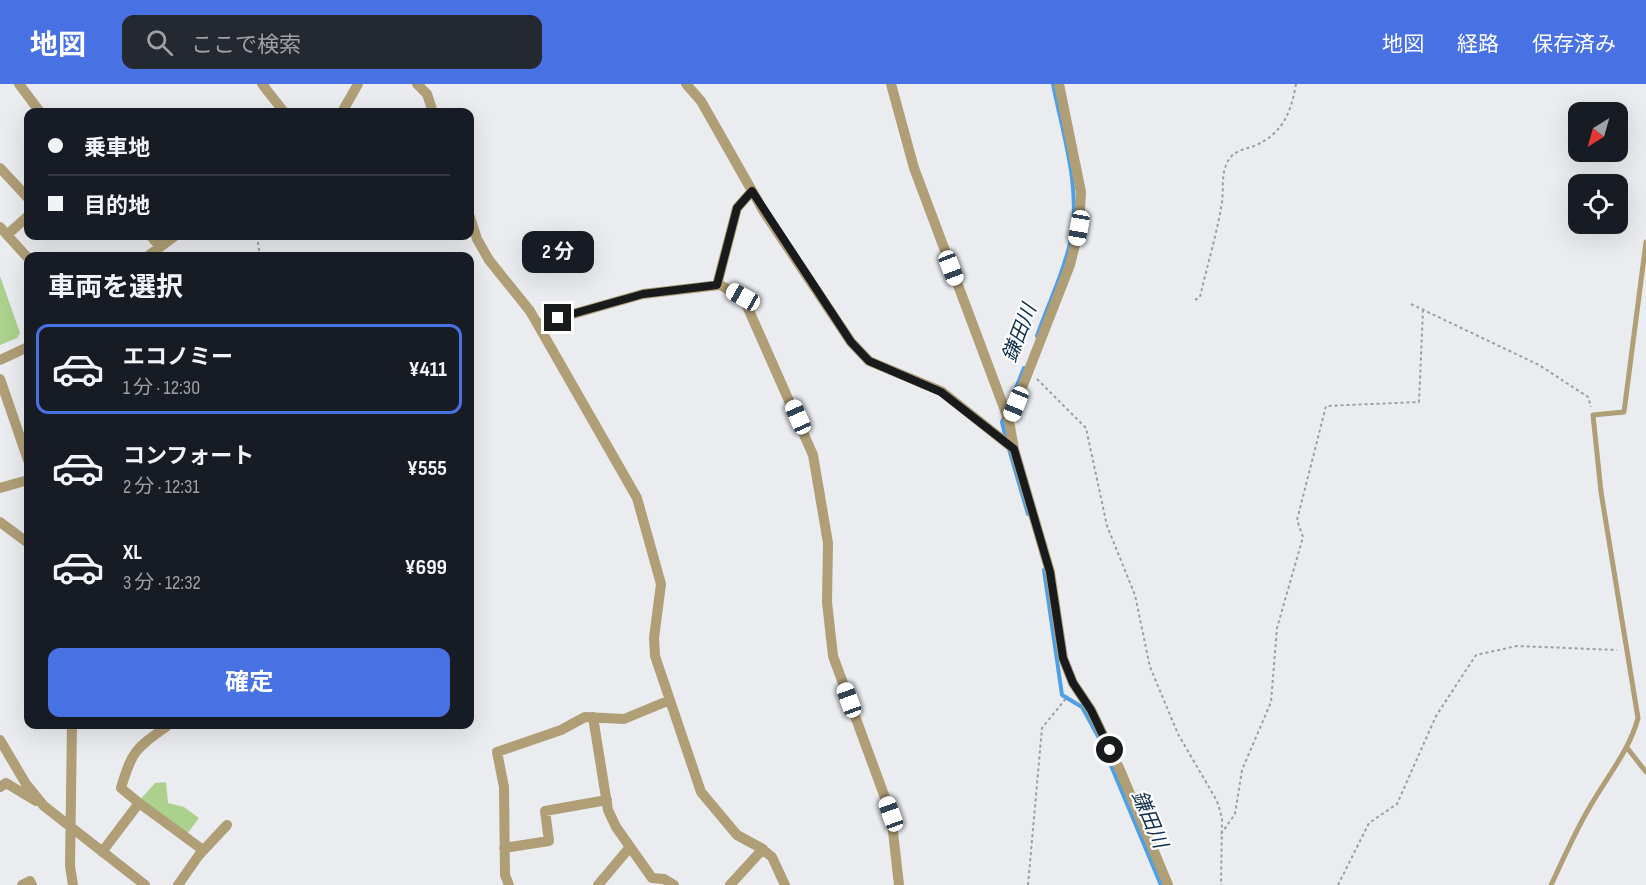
<!DOCTYPE html>
<html lang="ja">
<head>
<meta charset="utf-8">
<style>
	:root { --surface:#171b24; --page:#242831; --text:#f1f3f6; --muted:#9ea1a6; --line:#363941; --accent:#4871e4 }
	body { margin:0; font-family:"Sofia Sans Condensed","Noto Sans JP",sans-serif; background:var(--page); color:var(--text); height:100vh; display:flex; flex-direction:column; font-size:22px; white-space:nowrap }
	* { box-sizing:border-box; margin:0 }
	p { font-size:20px; color:var(--muted) }
	.icon { flex:none; width:33px; height:33px; fill:none; stroke:currentColor; stroke-width:2; stroke-linecap:round; stroke-linejoin:round }
	.map { position:relative; flex:1; overflow:hidden }
	.details { position:absolute; left:24px; top:168px; width:450px; height:477px; display:flex; flex-direction:column; background:var(--surface); border-radius:12px; box-shadow:0 6px 24px #0002 }
	.details>* { flex:none }
	.top-card { position:absolute; left:24px; top:24px; width:450px; height:132px; border-radius:12px; box-shadow:0 6px 24px #0002; display:grid; align-content:center; height:132px; padding:0 24px; background:var(--surface) }
	.needle { width:39px; rotate:217deg }
	.fabs { position:absolute; left:1568px; top:18px; display:grid; gap:12px }
	.fabs a { display:grid; place-items:center; width:60px; height:60px; border-radius:12px; background:var(--surface); box-shadow:0 6px 24px #0002; font-size:30px }
	.end { position:absolute; width:27px; height:27px; margin:-14px; border:8px solid #191a1b; background:#fff; box-shadow:0 0 0 3px #fff }
	.from { border-radius:50% }
	.bubble { position:absolute; height:42px; border-radius:12px; background:var(--surface); box-shadow:0 6px 24px #0002; font-size:20px; font-weight:700; line-height:42px; text-align:center }
	.car { position:absolute; width:18px; height:36px; margin:-18px -9px; border-radius:8px; box-shadow:0 0 4px 2px #0007; background:linear-gradient(#fff 24%,#345 0 40%,#fff 0 76%,#345 0 86%,#fff 0) }
	.top-card b { display:flex; align-items:center; gap:21px; height:57px; font-size:22px }
	.top-card b+b { border-top:2px solid var(--line) }
	.top-card i { width:15px; height:15px; background:var(--text) }
	ul { padding:0; list-style:none }
	li { display:flex; align-items:center; gap:18px; height:90px; margin:0 12px 9px; padding:0 12px; border:3px solid transparent; border-radius:12px }
	li div { flex:1 }
	li b { display:block; font-size:22px }
	li em { font-style:normal; font-weight:700 }
	li.active { border-color:var(--accent) }
	li>.icon { width:54px; height:54px; stroke-width:1.5 }
	h2 { padding:0 24px; font-size:27px; line-height:72px }
	.cta { display:flex; gap:12px; margin-top:auto; padding:12px 24px }
	.cta a { flex:1; height:69px; border-radius:12px; background:var(--accent); color:#fff; font-size:24px; font-weight:700; line-height:69px; text-align:center }
	header { display:flex; align-items:center; gap:36px; box-sizing:border-box; height:84px; padding:0 30px; background:var(--accent); color:#fff }
	header strong { font-size:28px }
	nav { display:flex; gap:33px; margin-inline-start:auto; font-size:21px }
	.search { width:420px; height:54px; background:var(--page); display:flex; align-items:center; gap:15px; box-sizing:border-box; padding:0 21px; border-radius:12px; color:var(--muted); font-size:22px }
	.map>svg:first-child { display:block }
	.green { fill:#abd18d }
	.lines { fill:none; stroke-linecap:round; stroke-linejoin:round }
	.stream { stroke:#4ea0e5; stroke-width:4 }
	.path { stroke:#9c9da0; stroke-width:2; stroke-dasharray:3 3; stroke-linecap:butt }
	.lane { stroke:#af9e76; stroke-width:5 }
	.street { stroke:#af9e76; stroke-width:10 }
	.route { stroke:#191a1b; stroke-width:8 }
	.labels { text-anchor:middle; stroke-width:4.5; stroke-linejoin:round; paint-order:stroke }
	.water-label { font-size:20px; font-style:italic; fill:#0e304c; stroke:#fff }
</style>
</head>
<body>
<header>
<strong>地図</strong>
<div class="search"><svg class="icon" aria-label="search" viewBox="0 0 24 24"><circle cx="10" cy="10" r="6"/><path d="M15 15l6 6"/></svg>ここで検索</div>
<nav><a>地図</a><a>経路</a><a>保存済み</a></nav>
</header>
<div class="map">
<svg width="1646" height="801" viewBox="0 0 1646 801">
	<rect width="100%" height="100%" fill="#eaecf0"/>
	<!-- green -->
	<path class="green" d="M0,192l20,57 -3,5 -17,7z
		M166,698l2,21 16,4 15,11 -12,16 -49,-32 17,-19z"/>
	<g class="lines">
		<!-- stream -->
		<path class="stream" d="M1037,252c11,-32 27,-63 34,-97 10,-51 -8,-104 -18,-155
			M1008,324l16,-40
			M1005,331l-3,7 4,17
			M1009,365l19,65
			M1044,486l18,125 20,12 17,31
			M1107,672l54,129"/>
		<!-- path -->
		<path class="path" d="M257,152l3,20
			M1195,216l5,-3c7,-31 17,-63 22,-95 2,-15 -2,-30 8,-44 6,-8 16,-9 24,-12 29,-12 37,-34 42,-62
			M1411,220l128,61 49,32 3,10
			M1037,295l49,49 21,98 28,69 15,72 28,67 39,67 5,17 -1,67
			M1221,750l14,-20 7,-44 29,-68 6,-74 26,-91 -6,-17 29,-114 93,-4 4,-92
			M1028,801l14,-157 26,-32
			M1338,801l31,-62 28,-19 39,-88 40,-61 41,-9 100,4"/>
		<!-- lane -->
		<path class="lane" d="M1628,665l18,23
			M1551,801c12,-25 23,-51 37,-75 17,-31 41,-58 50,-92l-37,-226 -8,-77 31,-3 22,-170"/>
		<!-- street -->
		<path class="street" d="M19,0l21,28
			M262,0l22,28
			M417,0l10,10 6,18
			M686,0l15,17 63,111 87,130 18,19 72,30 73,58
			M891,0l23,84 95,253
			M1059,0l22,108 -2,36 -9,37 -61,156 5,28 36,123 13,86 10,25 18,27 29,60 48,115
			M342,28l16,-28
			M0,84l28,30
			M470,133l7,22 12,21 41,51 107,187 24,86 -7,54 1,18 46,136 36,43 24,13 11,9 13,28
			M0,143l28,31
			M7,151l21,-19
			M151,152l9,11
			M148,172l27,-20
			M717,201l20,-77 15,-17
			M538,240l105,-30 77,-9 23,12 70,158 15,88 -1,59 6,54 58,158 8,71
			M0,276l28,-13
			M0,295l28,81
			M0,404l28,-8
			M0,438l28,21
			M593,633l15,93 8,17 36,51 12,1 10,6
			M72,640l-2,142 3,19
			M0,656l26,44 18,22 101,79
			M0,703l6,-4 30,18
			M139,719l-18,-15c11,-37 14,-39 45,-61
			M504,764l45,-7 -4,-30 62,-11
			M102,768l37,-49 64,47
			M22,801l8,-4 2,4
			M178,801l21,-30 28,-30
			M509,801l-4,-10 -1,-88 -7,-35 64,-22 24,-13 39,2 46,-19
			M598,801l32,-38
			M730,801l33,-36"/>
	</g>
	<g class="lines">
		<!-- route -->
		<path class="route" d="M558,234l85,-24 74,-9 20,-77 15,-17 99,151 18,19 72,31 73,57 36,123 13,86 10,25 18,27 19,40"/>
	</g>
	<g class="labels">
		<!-- water labels -->
		<g class="water-label">
			<text transform="translate(1019 249) rotate(-69)" y="7">鎌田川</text>
			<text transform="translate(1150 735) rotate(67)" y="7">鎌田川</text>
		</g>
	</g>
</svg>
<div class="fabs">
<a><svg class="needle" viewBox="-14 -14 28 28"><path d="M0-13l5 13h-10z" fill="#e53935"/><path d="M0 13l5-13h-10z" fill="#9ea1a6"/></svg></a>
<a><svg class="icon" aria-label="locate" viewBox="0 0 24 24"><circle cx="12" cy="12" r="6"/><path d="M12 2v4M12 18v4M2 12h4M18 12h4"/></svg></a>
</div>
<i class="end from" style="left:1110px;top:666px"></i>
<i class="end" style="left:558px;top:234px"></i>
<div class="bubble" style="left:522px;top:147px;width:72px">2 分</div>
<i class="car" style="left:1079px;top:144px;rotate:190deg"></i>
<i class="car" style="left:951px;top:184px;rotate:159deg"></i>
<i class="car" style="left:743px;top:213px;rotate:299deg"></i>
<i class="car" style="left:1016px;top:320px;rotate:202deg"></i>
<i class="car" style="left:798px;top:333px;rotate:336deg"></i>
<i class="car" style="left:849px;top:616px;rotate:340deg"></i>
<i class="car" style="left:891px;top:730px;rotate:340deg"></i>
<div class="top-card">
<b><i class="from"></i>乗車地</b>
<b><i></i>目的地</b>
</div>
<section class="details">
<h2>車両を選択</h2>
<ul>
<li class="active"><svg class="icon" aria-label="car" viewBox="0 0 24 24"><path d="M5 17H2v-5l4-1 3-4h7l3 4 3 1v5h-3M9 17h6M6 11h13"/><circle cx="7" cy="17" r="2"/><circle cx="17" cy="17" r="2"/></svg><div><b>エコノミー</b><p>1 分 · 12:30</p></div><em>¥411</em></li>
<li><svg class="icon" aria-label="car" viewBox="0 0 24 24"><path d="M5 17H2v-5l4-1 3-4h7l3 4 3 1v5h-3M9 17h6M6 11h13"/><circle cx="7" cy="17" r="2"/><circle cx="17" cy="17" r="2"/></svg><div><b>コンフォート</b><p>2 分 · 12:31</p></div><em>¥555</em></li>
<li><svg class="icon" aria-label="car" viewBox="0 0 24 24"><path d="M5 17H2v-5l4-1 3-4h7l3 4 3 1v5h-3M9 17h6M6 11h13"/><circle cx="7" cy="17" r="2"/><circle cx="17" cy="17" r="2"/></svg><div><b>XL</b><p>3 分 · 12:32</p></div><em>¥699</em></li>
</ul>
<div class="cta"><a>確定</a></div>
</section>
</div>
</body>
</html>
